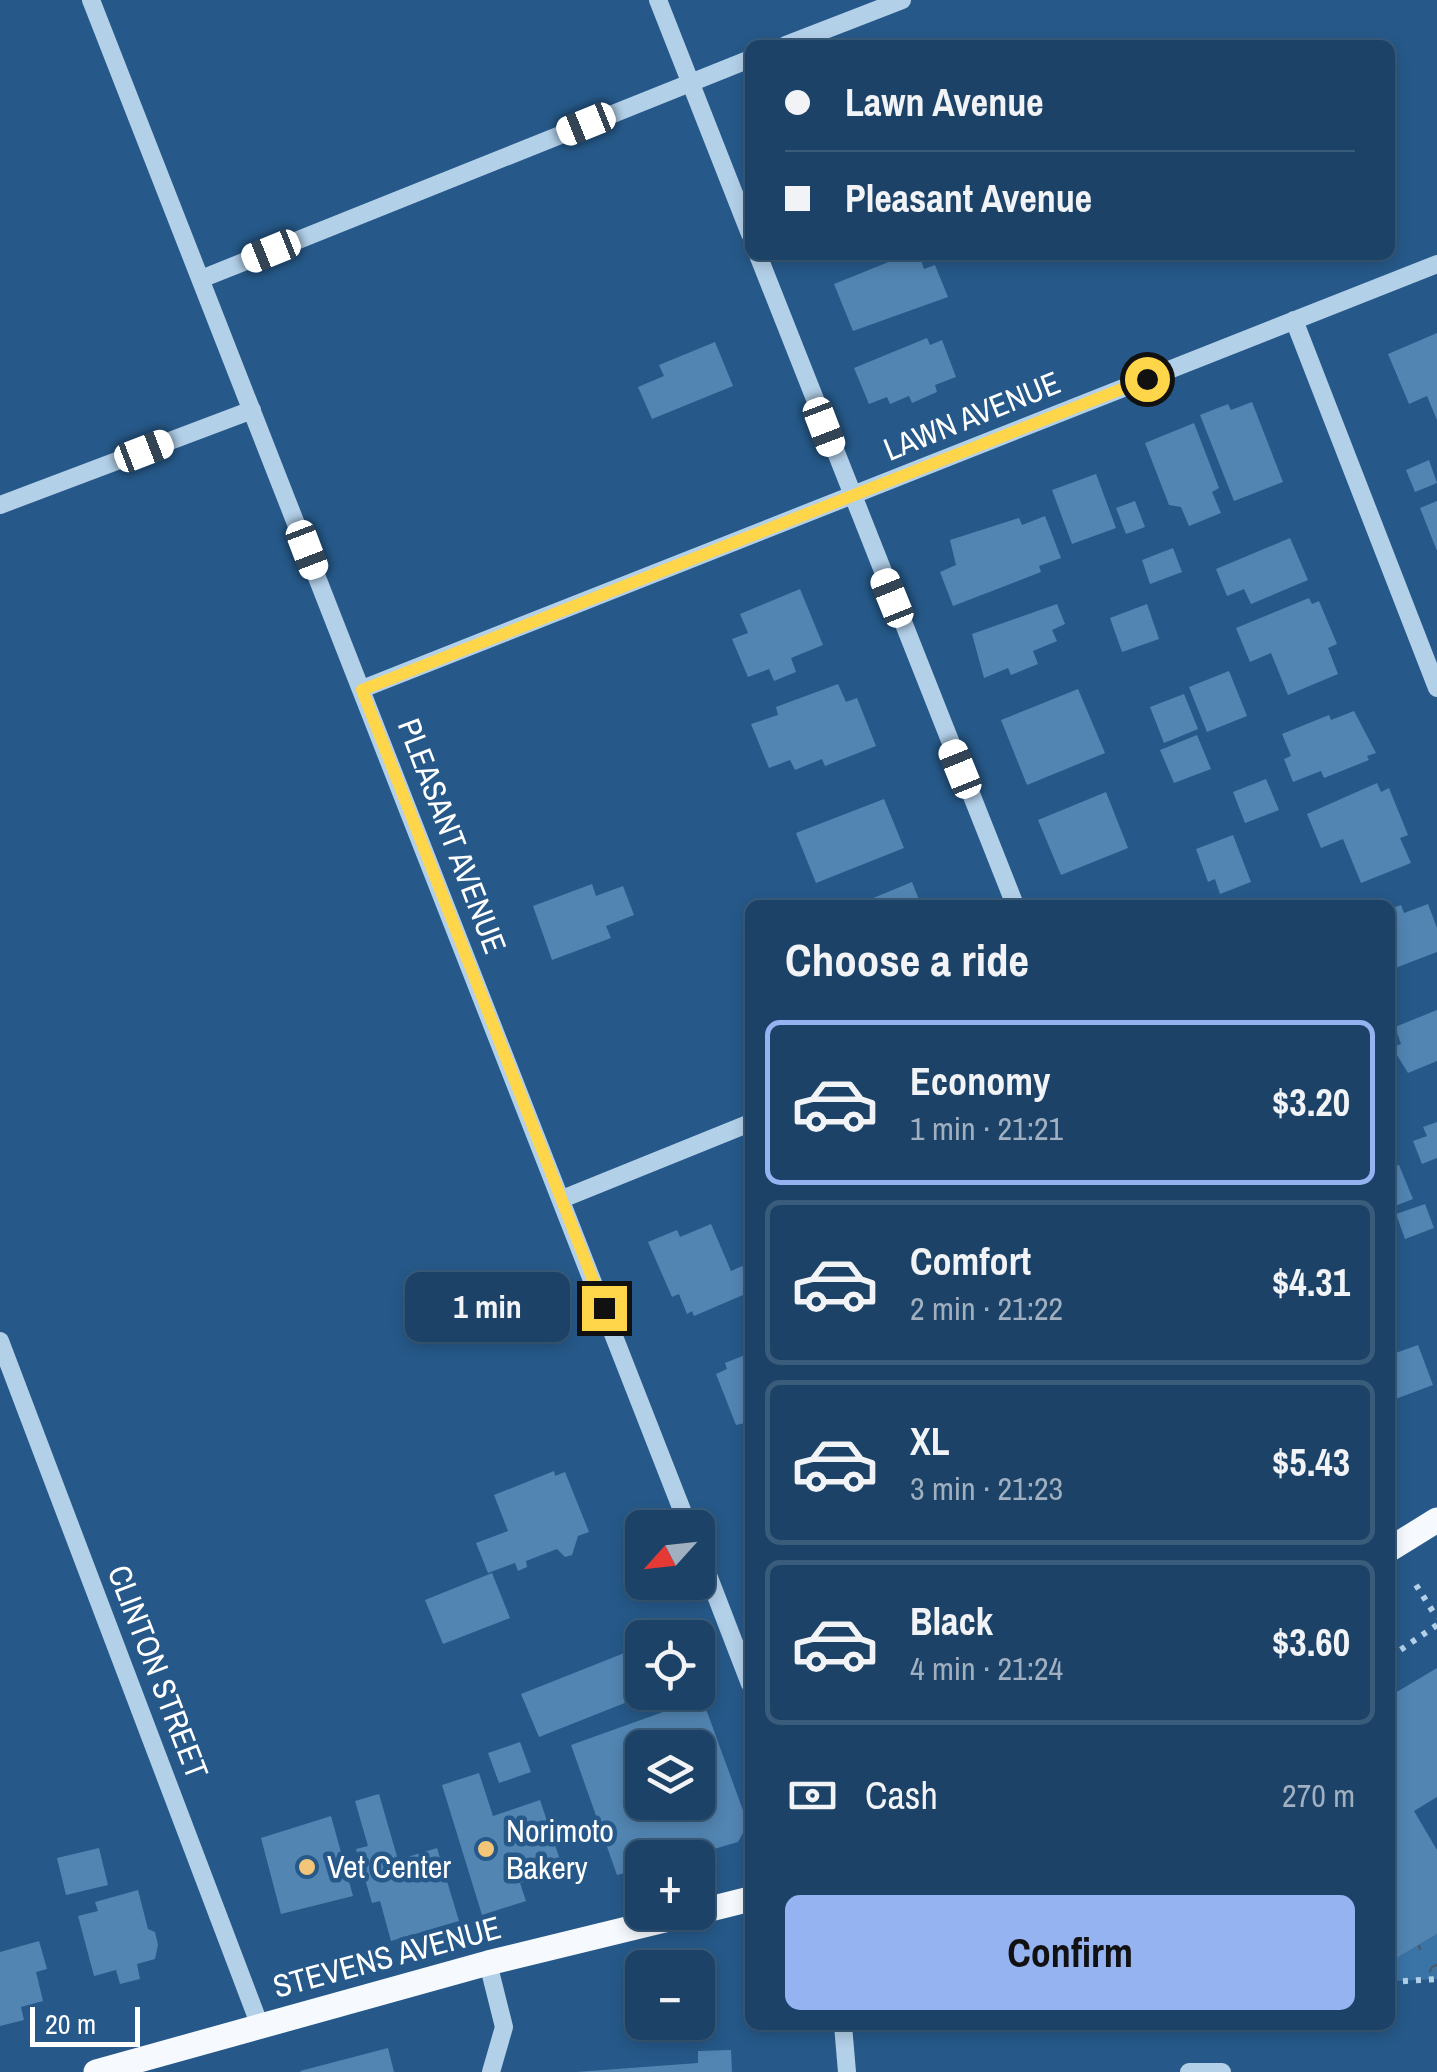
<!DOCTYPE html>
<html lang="en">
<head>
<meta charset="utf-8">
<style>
	:root { --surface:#1c4367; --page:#294e70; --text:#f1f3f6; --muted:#a0b0c0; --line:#3a5c7b; --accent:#95b2f1 }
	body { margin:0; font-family:"Archivo Narrow",sans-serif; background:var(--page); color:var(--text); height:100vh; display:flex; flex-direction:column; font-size:38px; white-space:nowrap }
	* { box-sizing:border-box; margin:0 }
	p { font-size:32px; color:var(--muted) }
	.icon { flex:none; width:55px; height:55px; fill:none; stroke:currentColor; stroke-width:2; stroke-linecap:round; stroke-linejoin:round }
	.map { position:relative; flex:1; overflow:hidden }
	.drawer { position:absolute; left:745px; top:900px; width:650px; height:1130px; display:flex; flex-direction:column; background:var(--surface); border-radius:15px; box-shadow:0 5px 15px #0003,0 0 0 2px var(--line) }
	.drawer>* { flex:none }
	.hud { position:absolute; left:745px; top:40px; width:650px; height:220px; border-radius:15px; box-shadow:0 5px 15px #0003,0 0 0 2px var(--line); display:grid; align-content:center; height:220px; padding:0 40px; background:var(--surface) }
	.needle { width:65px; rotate:243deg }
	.controls { position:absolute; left:625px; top:1510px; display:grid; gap:20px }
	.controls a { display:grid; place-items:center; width:90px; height:90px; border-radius:15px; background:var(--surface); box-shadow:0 5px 15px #0003,0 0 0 2px var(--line); font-size:50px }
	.scale { position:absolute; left:30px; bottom:25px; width:110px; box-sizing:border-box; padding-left:10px; border:5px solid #fff; border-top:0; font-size:28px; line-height:35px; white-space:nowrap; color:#fff; -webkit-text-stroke:8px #265989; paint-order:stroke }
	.end { position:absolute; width:45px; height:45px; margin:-22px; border:12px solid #ffd54a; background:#111; box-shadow:0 0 0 5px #111 }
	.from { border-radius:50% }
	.bubble { position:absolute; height:70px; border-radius:15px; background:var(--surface); box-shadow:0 5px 15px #0003,0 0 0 2px var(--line); font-size:32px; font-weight:800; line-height:70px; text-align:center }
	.car { position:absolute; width:30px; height:60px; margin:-30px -15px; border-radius:12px; box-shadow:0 0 8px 2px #0007; background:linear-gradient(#fff 24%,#345 0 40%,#fff 0 76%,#345 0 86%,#fff 0) }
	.hud b { display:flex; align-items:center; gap:35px; height:95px; font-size:38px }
	.hud b+b { border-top:2px solid var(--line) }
	.hud i { width:25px; height:25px; background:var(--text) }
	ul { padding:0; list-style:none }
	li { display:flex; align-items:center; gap:30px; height:165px; margin:0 20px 15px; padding:0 20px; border:5px solid var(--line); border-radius:15px }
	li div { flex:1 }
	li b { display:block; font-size:38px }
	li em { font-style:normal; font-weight:800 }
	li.active { border-color:var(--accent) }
	li>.icon { width:90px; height:90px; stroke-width:1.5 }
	h2 { padding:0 40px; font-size:45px; line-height:120px }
	.pay { display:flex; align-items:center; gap:25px; height:110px; padding:0 40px; font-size:38px }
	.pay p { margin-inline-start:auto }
	.cta { display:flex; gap:20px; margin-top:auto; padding:20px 40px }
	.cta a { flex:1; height:115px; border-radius:15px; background:var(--accent); color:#111; font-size:40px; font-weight:800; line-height:115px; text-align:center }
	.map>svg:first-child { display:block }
	.forest { fill:url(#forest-crowns) }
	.building { fill:#5285b2; fill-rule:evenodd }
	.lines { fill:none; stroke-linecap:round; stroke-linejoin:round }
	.path { stroke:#b3d0e9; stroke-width:6; stroke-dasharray:5 8; stroke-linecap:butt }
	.minor { stroke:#b3d0e9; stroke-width:18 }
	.major { stroke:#f6fafe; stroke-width:25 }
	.route { stroke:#ffd54a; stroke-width:12 }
	.poi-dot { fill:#f2c578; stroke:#265989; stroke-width:4 }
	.labels { text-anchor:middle; stroke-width:9; stroke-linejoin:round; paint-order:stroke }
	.street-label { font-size:32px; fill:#fff; stroke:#265989 }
	.poi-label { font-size:32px; fill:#fff; stroke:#265989; text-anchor:start }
</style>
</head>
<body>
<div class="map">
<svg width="1437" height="2072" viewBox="0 0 1437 2072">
	<defs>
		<pattern id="forest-crowns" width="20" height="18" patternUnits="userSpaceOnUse" patternTransform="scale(2.5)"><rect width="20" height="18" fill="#3a73a6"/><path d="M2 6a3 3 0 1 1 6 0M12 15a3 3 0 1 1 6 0" fill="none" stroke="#455c70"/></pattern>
	</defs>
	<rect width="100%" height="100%" fill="#265989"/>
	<!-- forest -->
	<path class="forest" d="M1437,1934v45l-42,2 -5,-19z"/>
	<!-- building -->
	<path class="building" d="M906,255h13l5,14 11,-4 13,32 -95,34 -19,-47z
		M1437,333v87l-10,-24 -18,8 -21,-50z
		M927,338l3,7 12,-5 14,37 -21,8 2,7 -25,11 -3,-7 -19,8 -3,-7 -18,7 -15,-36z
		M715,342l18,44 -81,33 -14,-32 26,-11 -5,-11z
		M1252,402l31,80 -49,19 -34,-86 28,-11 3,6z
		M1194,423l25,65 -7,4 9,21 -32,13 -8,-19 -12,-2 -24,-62z
		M1429,460l8,23 -22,9 -9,-22z
		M1096,474l20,54 -44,16 -20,-54z
		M1135,501l10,26 -19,7 -10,-26z
		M1437,501v50l-17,-43z
		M1045,516l16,42 -22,8 2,6 -88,34 -13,-34 16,-7 -6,-25 69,-22 3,7z
		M1290,538l18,42 -57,24 -7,-15 -17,7 -11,-27z
		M1173,548l9,24 -32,12 -8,-24z
		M800,589l23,56 -32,13 5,14 -22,9 -5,-12 -21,8 -16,-38 16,-6 -8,-19z
		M1309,598l3,6 7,-3 18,43 -9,4 10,26 -50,21 -17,-42 -21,9 -14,-34z
		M1057,604l8,20 -13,6 5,11 -24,10 5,13 -27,11 -3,-7 -24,10 -12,-44z
		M1147,604l12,35 -37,13 -12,-34z
		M1229,671l18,45 -40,16 -18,-45z
		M838,684l8,18 11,-4 19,48 -51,20 -3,-7 -27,11 -5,-10 -21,8 -18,-44 27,-9 -2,-8z
		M1078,689l27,64 -78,32 -26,-65z
		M1184,694l14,35 -34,14 -14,-36z
		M1354,711l22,42 -9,3 2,4 -45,18 -3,-7 -28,11 -9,-23 7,-3 -9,-22 47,-19 2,5z
		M1197,735l14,34 -37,14 -14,-33z
		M1266,779l13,31 -34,13 -12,-31z
		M1377,783l4,9 8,-4 19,47 -8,3 11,25 -50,20 -18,-44 -22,9 -14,-34z
		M1106,792l22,56 -67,27 -23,-55z
		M884,799l20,49 -88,35 -20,-50z
		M1233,835l18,47 -31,12 -5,-15 -7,3 -12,-33z
		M912,882l9,23h-53l-2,-4z
		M592,884l4,12 27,-10 11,29 -28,11 5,12 -59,22 -19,-54z
		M1428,904l9,24v24l-47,18v-61l11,-4 3,8z
		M1437,1010v51l-29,12 -16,-26 9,-3 -6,-17z
		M1437,1122v36l-15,6 -9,-23 14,-5 -4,-9z
		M1399,1165l14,34 -23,9v-40z
		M1425,1204l9,24 -29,11 -9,-25z
		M711,1224l20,47 11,-5 8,13v13l-56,24 -2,-5 -5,3 -8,-20 -7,3 -24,-55 29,-12 3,7z
		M1418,1345l15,40 -43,16v-46z
		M750,1353v69l-14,3 -20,-51 11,-5 -2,-6z
		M554,1471l1,5 10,-4 24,60 -11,4 -6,19 -7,2 -8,-8 -31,12 1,6 -9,4 -3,-8 -27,10 -12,-30 32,-12 -14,-36z
		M492,1573l18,45 -67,26 -18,-44z
		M642,1646v46l8,1 -111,44 -18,-43z
		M1437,1668v129l-23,14 23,39v84l-47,28v-266z
		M702,1698l46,126 -10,18 -55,16h-41v11l-25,6 -46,-130zM642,1748h56v54h-56z
		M520,1742l11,30 -32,11 -11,-30z
		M479,1773l14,43 47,-16 23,69 -43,14 6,18 -44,14 -40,-130z
		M379,1794l19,66 39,-12 22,73 -68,20 -11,-40 -8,2 -16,-54 12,-3 -13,-45z
		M331,1816l22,80 -72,18 -20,-76z
		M99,1848l9,37 -42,10 -9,-37z
		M138,1890l10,39 7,3 3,13 -3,14 -18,5 3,15 -20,5 -4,-14 -22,6 -16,-60 20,-5 -3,-9z
		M39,1941l8,28 -11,3 7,29 -22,6 3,13 -24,6v-74z
		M388,2048l6,24h-93l-1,-1z
		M731,2050l1,22h-156l122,-9v-12z"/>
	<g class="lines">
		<!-- path -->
		<path class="path" d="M1416,1585l21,33
			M1390,1657l47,-32
			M1390,1982l47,-3"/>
		<!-- minor -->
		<path class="minor" d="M91,0l598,1528
			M658,0l92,234
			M786,45l116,-45
			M758,255l257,650
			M201,279l549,-220
			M1294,320l143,368
			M0,505l252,-95
			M362,689l1075,-425
			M562,1199l188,-76
			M0,1341l260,685
			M698,1549l52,135
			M488,1963l16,64 -13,45
			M843,2025l4,47
			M1189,2072h33"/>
		<!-- major -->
		<path class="major" d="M1390,1549l47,-29
			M698,1912l52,-13
			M96,2072l392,-109 209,-51"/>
	</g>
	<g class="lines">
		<!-- route -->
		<path class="route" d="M604,1308l-242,-618 785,-311"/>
	</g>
	<!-- markers -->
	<g class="poi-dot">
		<circle cx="486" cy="1849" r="10"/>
		<circle cx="307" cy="1867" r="10"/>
	</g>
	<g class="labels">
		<!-- street labels -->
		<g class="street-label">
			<text transform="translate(972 416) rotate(-22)" y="11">LAWN AVENUE</text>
			<text transform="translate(452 836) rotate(69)" y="11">PLEASANT AVENUE</text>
			<text transform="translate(158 1672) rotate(69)" y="11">CLINTON STREET</text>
			<text transform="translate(387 1957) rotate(-15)" y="11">STEVENS AVENUE</text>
		</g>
		<!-- poi labels -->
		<g class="poi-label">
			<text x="506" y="1842">Norimoto<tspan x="506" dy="37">Bakery</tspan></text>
			<text x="327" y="1878">Vet Center</text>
		</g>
	</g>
</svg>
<div class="controls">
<a><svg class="needle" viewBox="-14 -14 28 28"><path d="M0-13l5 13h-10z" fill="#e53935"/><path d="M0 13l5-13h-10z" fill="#a0b0c0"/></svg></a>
<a><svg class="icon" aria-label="locate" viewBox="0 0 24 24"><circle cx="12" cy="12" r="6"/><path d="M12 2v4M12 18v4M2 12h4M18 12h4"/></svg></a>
<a><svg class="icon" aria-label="layers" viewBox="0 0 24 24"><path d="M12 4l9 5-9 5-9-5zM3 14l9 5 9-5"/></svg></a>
<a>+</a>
<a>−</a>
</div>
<div class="scale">20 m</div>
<i class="end from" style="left:1147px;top:379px"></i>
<i class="end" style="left:604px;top:1308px"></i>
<div class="bubble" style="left:405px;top:1272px;width:165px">1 min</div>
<i class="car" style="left:586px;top:124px;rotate:248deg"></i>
<i class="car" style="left:271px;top:251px;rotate:248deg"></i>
<i class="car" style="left:824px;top:427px;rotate:159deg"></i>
<i class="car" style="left:144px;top:451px;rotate:69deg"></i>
<i class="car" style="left:307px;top:550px;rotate:159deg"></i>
<i class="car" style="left:892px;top:598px;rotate:338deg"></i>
<i class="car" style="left:960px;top:769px;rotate:338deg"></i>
<div class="hud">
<b><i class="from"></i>Lawn Avenue</b>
<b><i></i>Pleasant Avenue</b>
</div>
<section class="drawer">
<h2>Choose a ride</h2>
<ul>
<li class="active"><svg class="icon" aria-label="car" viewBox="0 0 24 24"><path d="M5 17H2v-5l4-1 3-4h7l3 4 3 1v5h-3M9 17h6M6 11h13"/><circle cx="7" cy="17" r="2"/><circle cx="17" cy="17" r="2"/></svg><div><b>Economy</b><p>1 min · 21:21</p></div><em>$3.20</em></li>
<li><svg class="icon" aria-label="car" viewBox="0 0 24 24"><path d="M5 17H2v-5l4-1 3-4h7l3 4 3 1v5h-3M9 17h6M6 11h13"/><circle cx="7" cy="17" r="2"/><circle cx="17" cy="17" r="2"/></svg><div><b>Comfort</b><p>2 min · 21:22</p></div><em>$4.31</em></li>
<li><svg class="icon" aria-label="car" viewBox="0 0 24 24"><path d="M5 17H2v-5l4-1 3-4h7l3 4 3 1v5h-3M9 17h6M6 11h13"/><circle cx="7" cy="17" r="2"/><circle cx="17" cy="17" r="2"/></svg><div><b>XL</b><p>3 min · 21:23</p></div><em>$5.43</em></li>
<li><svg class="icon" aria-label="car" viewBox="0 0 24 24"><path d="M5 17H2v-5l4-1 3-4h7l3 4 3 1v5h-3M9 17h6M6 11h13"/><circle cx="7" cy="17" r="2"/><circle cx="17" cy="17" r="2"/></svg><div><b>Black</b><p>4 min · 21:24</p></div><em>$3.60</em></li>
</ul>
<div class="pay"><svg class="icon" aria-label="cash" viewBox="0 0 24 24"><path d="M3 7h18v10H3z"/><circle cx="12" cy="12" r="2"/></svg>Cash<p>270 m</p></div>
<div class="cta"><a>Confirm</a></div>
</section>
</div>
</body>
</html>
